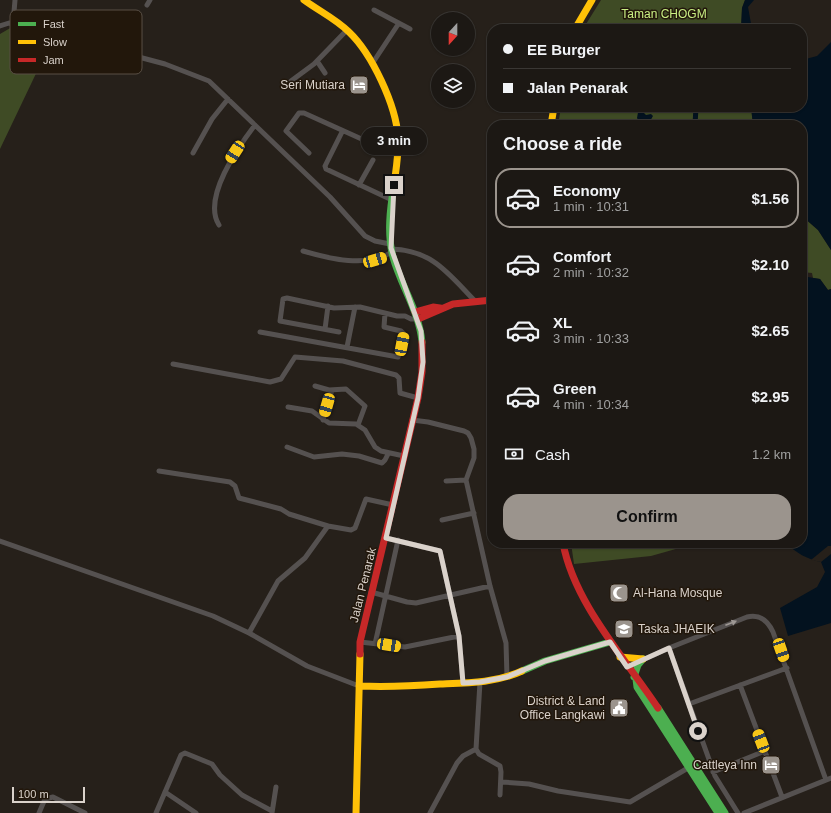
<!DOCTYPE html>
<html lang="en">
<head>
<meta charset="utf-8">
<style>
	:root { --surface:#1c1814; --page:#292522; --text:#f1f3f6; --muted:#a0a0a0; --line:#3a3734; --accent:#9b948d }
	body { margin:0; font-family:Arial,sans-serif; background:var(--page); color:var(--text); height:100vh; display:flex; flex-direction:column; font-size:15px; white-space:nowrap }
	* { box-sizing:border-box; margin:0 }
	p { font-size:13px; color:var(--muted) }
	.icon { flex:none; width:22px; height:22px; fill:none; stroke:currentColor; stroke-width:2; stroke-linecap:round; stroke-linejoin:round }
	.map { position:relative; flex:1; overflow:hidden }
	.sheet { position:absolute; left:487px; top:120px; width:320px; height:428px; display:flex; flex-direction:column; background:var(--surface); border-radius:16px; box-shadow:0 1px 3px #0004,0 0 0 1px var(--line) }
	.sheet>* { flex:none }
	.hud { position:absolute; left:487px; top:24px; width:320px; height:88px; border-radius:16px; box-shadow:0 1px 3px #0004,0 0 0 1px var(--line); display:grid; align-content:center; height:88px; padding:0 16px; background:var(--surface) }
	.needle { width:26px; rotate:201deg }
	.controls { position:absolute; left:431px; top:12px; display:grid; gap:8px }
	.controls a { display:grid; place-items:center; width:44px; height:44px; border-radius:50%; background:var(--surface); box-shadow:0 1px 3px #0004,0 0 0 1px var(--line); font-size:20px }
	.scale { position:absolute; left:12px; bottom:10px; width:73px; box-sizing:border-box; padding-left:4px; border:2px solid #dad2cb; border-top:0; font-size:11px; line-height:14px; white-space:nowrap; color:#dad2cb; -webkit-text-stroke:3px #22170b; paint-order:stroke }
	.end { position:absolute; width:18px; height:18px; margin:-9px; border:5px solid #dad2cb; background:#111; box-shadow:0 0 0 2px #111 }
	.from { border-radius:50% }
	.bubble { position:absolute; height:28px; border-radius:14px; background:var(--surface); box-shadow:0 1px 3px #0004,0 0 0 1px var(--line); font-size:13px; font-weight:700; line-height:28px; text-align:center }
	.car { position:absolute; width:12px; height:24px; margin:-12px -6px; border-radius:5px; box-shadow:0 0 3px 1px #0007; background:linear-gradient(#f5c518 24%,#345 0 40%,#f5c518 0 76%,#345 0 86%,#f5c518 0) }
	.hud b { display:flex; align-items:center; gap:14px; height:38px; font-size:15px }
	.hud b+b { border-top:1px solid var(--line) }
	.hud i { width:10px; height:10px; background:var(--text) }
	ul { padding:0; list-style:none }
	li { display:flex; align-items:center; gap:12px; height:60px; margin:0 8px 6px; padding:0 8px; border:2px solid transparent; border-radius:16px }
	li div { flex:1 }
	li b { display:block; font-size:15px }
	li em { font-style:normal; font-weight:700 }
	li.active { border-color:var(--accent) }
	li>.icon { width:36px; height:36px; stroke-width:1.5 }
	h2 { padding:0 16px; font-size:18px; line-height:48px }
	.pay { display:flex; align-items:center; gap:10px; height:44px; padding:0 16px; font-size:15px }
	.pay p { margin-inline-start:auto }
	.primary-button { display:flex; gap:8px; margin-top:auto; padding:8px 16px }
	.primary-button a { flex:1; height:46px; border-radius:16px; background:var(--accent); color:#111; font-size:16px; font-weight:700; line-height:46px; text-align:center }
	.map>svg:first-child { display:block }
	.green { fill:#3f4b25 }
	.water { fill:#03121f }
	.pier { fill:#26201a }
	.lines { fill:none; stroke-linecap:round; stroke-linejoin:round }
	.canal { stroke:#03121f; stroke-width:5 }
	.street { stroke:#555150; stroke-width:5 }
	.fast { stroke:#4caf50; stroke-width:7 }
	.slow { stroke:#ffc107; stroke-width:7 }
	.jam { stroke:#c62828; stroke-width:7 }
	.oneway { fill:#9e9894 }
	.route { stroke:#dad2cb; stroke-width:5 }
	.labels { text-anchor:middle; stroke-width:3; stroke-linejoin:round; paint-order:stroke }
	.park-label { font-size:12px; fill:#c9ef83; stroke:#22170b }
	.poi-label { font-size:12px; fill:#dad2cb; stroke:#22170b; text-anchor:end }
	.street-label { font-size:12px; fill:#dad2cb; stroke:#22170b }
	.key { fill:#22170b; stroke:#594f45; stroke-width:1 }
	.key-label { font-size:11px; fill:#dad2cb }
</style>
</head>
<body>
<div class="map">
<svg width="831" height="813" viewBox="0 0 831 813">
	<rect width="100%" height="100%" fill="#26201a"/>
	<!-- green -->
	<path class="green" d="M601,0h144l-3,8 -1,21h-158z
		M12,27l40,13 -52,109v-115z
		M561,107h190l2,18h-195z
		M802,216l16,14 13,20v39l-3,1 -8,-11 -7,-1 -1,-5 -10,-1z
		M571,543h126l-46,13 -77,8z"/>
	<!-- water -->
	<path class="water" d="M745,0h9l-6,7 4,22h-11l1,-21z
		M831,42v208l-13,-20 -16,-14v-91h-49l-2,-18h51v-47l15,-4z
		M639,107h4l-1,4 4,4 5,-1 2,2 -4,7h-9l-3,-5z
		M802,276l18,3 8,11 3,-1v334l-43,13 -8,-28 37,-21 8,-15 -4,-10c-14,-3 -25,-9 -35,-19h16z"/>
	<!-- pier -->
	<path class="pier" d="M828,546h3v8l-10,8 -10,-2z"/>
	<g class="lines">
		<!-- canal -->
		<path class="canal" d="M695,125l1,-18"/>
		<!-- street -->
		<path class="street" d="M147,5l3,-5
			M374,10l36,19
			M13,24l2,-24
			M0,26l9,-3 17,4 139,37 44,17 121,116 35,39 10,5 15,3
			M317,61l8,12
			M372,64l27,-41
			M291,81l23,-17 33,-34
			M342,132l-17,34 1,3 66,31
			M193,153l19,-34 16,-20
			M309,153l-23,-22 13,-18h5l93,42
			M359,185l14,-25
			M219,225c-17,-27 20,-79 36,-100
			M391,249c41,1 57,24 83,51
			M303,251c27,8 64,17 89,1
			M325,329l3,-23
			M260,332l138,25 6,-23 -3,-3 -17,-4 1,-14
			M339,332l-59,-11 3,-22 4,-1 47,10 26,-1 37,9h8l6,3h7
			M347,347l8,-40
			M173,364l97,18 11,-3 14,-22 48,4 53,14 3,3 1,15 18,5
			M315,386l14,4 17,-1 19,17 -7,19
			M288,407l24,4 17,12 27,1 9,6 10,17 6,4 23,5
			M323,420l9,-30
			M412,420l16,2 36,9 4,2 3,5 3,11v9l-8,22 24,106 16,57 1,34
			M287,447l27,10 28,-3 17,2 23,7 3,-3 3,-6
			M159,471l71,11 5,4 4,12 42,11 8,5 39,12
			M446,481l20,-1
			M442,520l32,-7
			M386,538l54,13 19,85 4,47
			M0,541l213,75 36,17 58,33 52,20
			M371,592l36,10 9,1 74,-17
			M249,633l29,-52 27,-23 23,-32 23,4 4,-2 11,-29 27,6
			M360,642l45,5 54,-11
			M375,644l23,-104
			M669,648l46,128 23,37
			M627,667l42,-19 78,-31c13,-3 21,4 26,15l53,148
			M480,682l-4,67 3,5 21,12 1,6 -1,23
			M740,685l42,112
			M689,704l98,-36
			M713,772l52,-21
			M502,782l27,2 29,7 72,11 58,-34
			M165,792l31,21
			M39,813l6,-14 8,-2 32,16
			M156,813l25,-58 4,-2 27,11 8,11 22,20 30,16
			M272,813l4,-26
			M430,813l27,-50 6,-7 13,-7
			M744,813l87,-35"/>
		<!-- fast -->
		<path class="fast" d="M394,185c-4,24 -7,49 -1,72 8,29 26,54 29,85
			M522,671l23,-10 65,-19
			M634,677l4,-12 5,-6
			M636,679l1,8 81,126
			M658,708l67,105"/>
		<!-- slow -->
		<path class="slow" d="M304,0c15,11 32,19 45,32 23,22 47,73 49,105 1,16 -2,32 -4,48
			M575,29l17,-29
			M551,125l3,-18
			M620,657l23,2
			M359,686c27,1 54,0 81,-2 27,-1 56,-1 82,-13
			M356,813l4,-159"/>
		<!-- jam -->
		<path class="jam" d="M415,312l18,-5 7,1
			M418,319l35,-15 39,-4
			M563,543c11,60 62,115 95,165
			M360,654v-12l58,-244 4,-26v-30"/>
	</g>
	<!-- one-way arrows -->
	<defs><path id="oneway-solid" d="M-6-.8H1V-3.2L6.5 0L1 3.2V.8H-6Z"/></defs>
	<use class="oneway" href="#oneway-solid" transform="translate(731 623) rotate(-21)"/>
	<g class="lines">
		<!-- route -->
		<path class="route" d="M394,185l-3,63 30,83 2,31 -5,36 -32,140 54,13 19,85 4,47 17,-1 27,-5 38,-16 65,-19 17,25 42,-19 29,83"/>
	</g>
	<!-- icons -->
	<defs>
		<symbol id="hotel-square" viewBox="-11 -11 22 22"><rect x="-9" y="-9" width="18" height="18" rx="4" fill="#9b948d" stroke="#22170b"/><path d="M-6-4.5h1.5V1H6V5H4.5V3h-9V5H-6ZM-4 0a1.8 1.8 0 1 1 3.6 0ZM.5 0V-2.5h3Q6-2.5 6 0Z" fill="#fff"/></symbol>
		<symbol id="mosque-square" viewBox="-11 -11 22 22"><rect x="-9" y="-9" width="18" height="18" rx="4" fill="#9b948d" stroke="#22170b"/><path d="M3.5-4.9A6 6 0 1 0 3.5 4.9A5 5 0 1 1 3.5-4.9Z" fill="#fff"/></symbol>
		<symbol id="school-square" viewBox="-11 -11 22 22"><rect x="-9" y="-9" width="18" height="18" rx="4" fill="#9b948d" stroke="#22170b"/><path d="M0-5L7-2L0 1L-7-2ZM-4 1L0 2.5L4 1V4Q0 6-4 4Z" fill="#fff"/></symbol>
		<symbol id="civic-square" viewBox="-11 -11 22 22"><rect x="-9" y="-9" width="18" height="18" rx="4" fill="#9b948d" stroke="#22170b"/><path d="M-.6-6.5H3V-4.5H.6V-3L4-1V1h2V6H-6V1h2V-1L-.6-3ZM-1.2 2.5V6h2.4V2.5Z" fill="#fff"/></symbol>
	</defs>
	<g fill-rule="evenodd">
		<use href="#hotel-square" x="348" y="74" width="22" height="22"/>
		<use href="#mosque-square" x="608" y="582" width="22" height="22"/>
		<use href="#school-square" x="613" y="618" width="22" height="22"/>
		<use href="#civic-square" x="608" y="697" width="22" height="22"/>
		<use href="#hotel-square" x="760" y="754" width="22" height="22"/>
	</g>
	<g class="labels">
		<!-- park labels -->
		<g class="park-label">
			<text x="664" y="18">Taman CHOGM</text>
		</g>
		<!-- poi labels -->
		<g class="poi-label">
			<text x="345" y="89">Seri Mutiara</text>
			<text x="633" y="597" text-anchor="start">Al-Hana Mosque</text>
			<text x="638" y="633" text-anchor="start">Taska JHAEIK</text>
			<text x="605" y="705">District &amp; Land<tspan x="605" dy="14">Office Langkawi</tspan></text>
			<text x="757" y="769">Cattleya Inn</text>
		</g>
		<!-- street labels -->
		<g class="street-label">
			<text transform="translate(363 585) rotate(-76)" y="4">Jalan Penarak</text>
		</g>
	</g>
	<!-- legend -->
	<rect x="10" y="10" width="132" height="64" rx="6" class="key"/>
	<rect x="18" y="22" width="18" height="4" fill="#4caf50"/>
	<rect x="18" y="40" width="18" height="4" fill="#ffc107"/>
	<rect x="18" y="58" width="18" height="4" fill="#c62828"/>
	<g class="key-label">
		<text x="43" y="28">Fast</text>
		<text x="43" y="46">Slow</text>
		<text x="43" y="64">Jam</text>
	</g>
</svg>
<div class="controls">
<a><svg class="needle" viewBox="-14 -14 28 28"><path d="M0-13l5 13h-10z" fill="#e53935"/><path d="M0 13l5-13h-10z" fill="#a0a0a0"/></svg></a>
<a><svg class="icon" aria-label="layers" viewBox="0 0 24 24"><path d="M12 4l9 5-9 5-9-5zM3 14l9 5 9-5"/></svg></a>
</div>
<div class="scale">100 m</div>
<i class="end from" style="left:698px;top:731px"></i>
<i class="end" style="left:394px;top:185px"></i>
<div class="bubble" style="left:361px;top:127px;width:66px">3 min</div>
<i class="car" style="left:235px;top:152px;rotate:213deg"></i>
<i class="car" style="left:375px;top:260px;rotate:74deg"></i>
<i class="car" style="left:402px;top:344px;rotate:11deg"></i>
<i class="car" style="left:327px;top:405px;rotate:196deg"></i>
<i class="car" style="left:389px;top:645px;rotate:99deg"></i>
<i class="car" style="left:781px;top:650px;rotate:161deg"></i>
<i class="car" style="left:761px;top:741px;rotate:339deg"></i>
<div class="hud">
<b><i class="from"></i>EE Burger</b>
<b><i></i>Jalan Penarak</b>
</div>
<section class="sheet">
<h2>Choose a ride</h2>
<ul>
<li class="active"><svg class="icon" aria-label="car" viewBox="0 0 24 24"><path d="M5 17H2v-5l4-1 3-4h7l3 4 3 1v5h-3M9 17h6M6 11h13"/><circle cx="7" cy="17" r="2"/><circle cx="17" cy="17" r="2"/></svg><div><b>Economy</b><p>1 min · 10:31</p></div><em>$1.56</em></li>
<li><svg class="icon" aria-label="car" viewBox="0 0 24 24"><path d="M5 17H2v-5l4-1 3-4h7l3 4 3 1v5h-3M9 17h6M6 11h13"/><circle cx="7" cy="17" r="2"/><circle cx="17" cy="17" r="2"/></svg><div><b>Comfort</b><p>2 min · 10:32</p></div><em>$2.10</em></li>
<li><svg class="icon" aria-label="car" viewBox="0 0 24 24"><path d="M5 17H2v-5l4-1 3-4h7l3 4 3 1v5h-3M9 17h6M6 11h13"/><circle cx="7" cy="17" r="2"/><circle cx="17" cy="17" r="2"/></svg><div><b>XL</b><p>3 min · 10:33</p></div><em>$2.65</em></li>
<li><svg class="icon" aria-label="car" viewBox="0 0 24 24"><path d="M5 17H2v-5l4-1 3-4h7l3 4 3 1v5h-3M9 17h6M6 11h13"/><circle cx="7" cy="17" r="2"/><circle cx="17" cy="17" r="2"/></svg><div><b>Green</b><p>4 min · 10:34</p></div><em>$2.95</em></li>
</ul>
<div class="pay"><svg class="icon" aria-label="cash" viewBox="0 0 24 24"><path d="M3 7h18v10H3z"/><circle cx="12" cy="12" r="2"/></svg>Cash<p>1.2 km</p></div>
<div class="primary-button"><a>Confirm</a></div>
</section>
</div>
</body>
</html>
